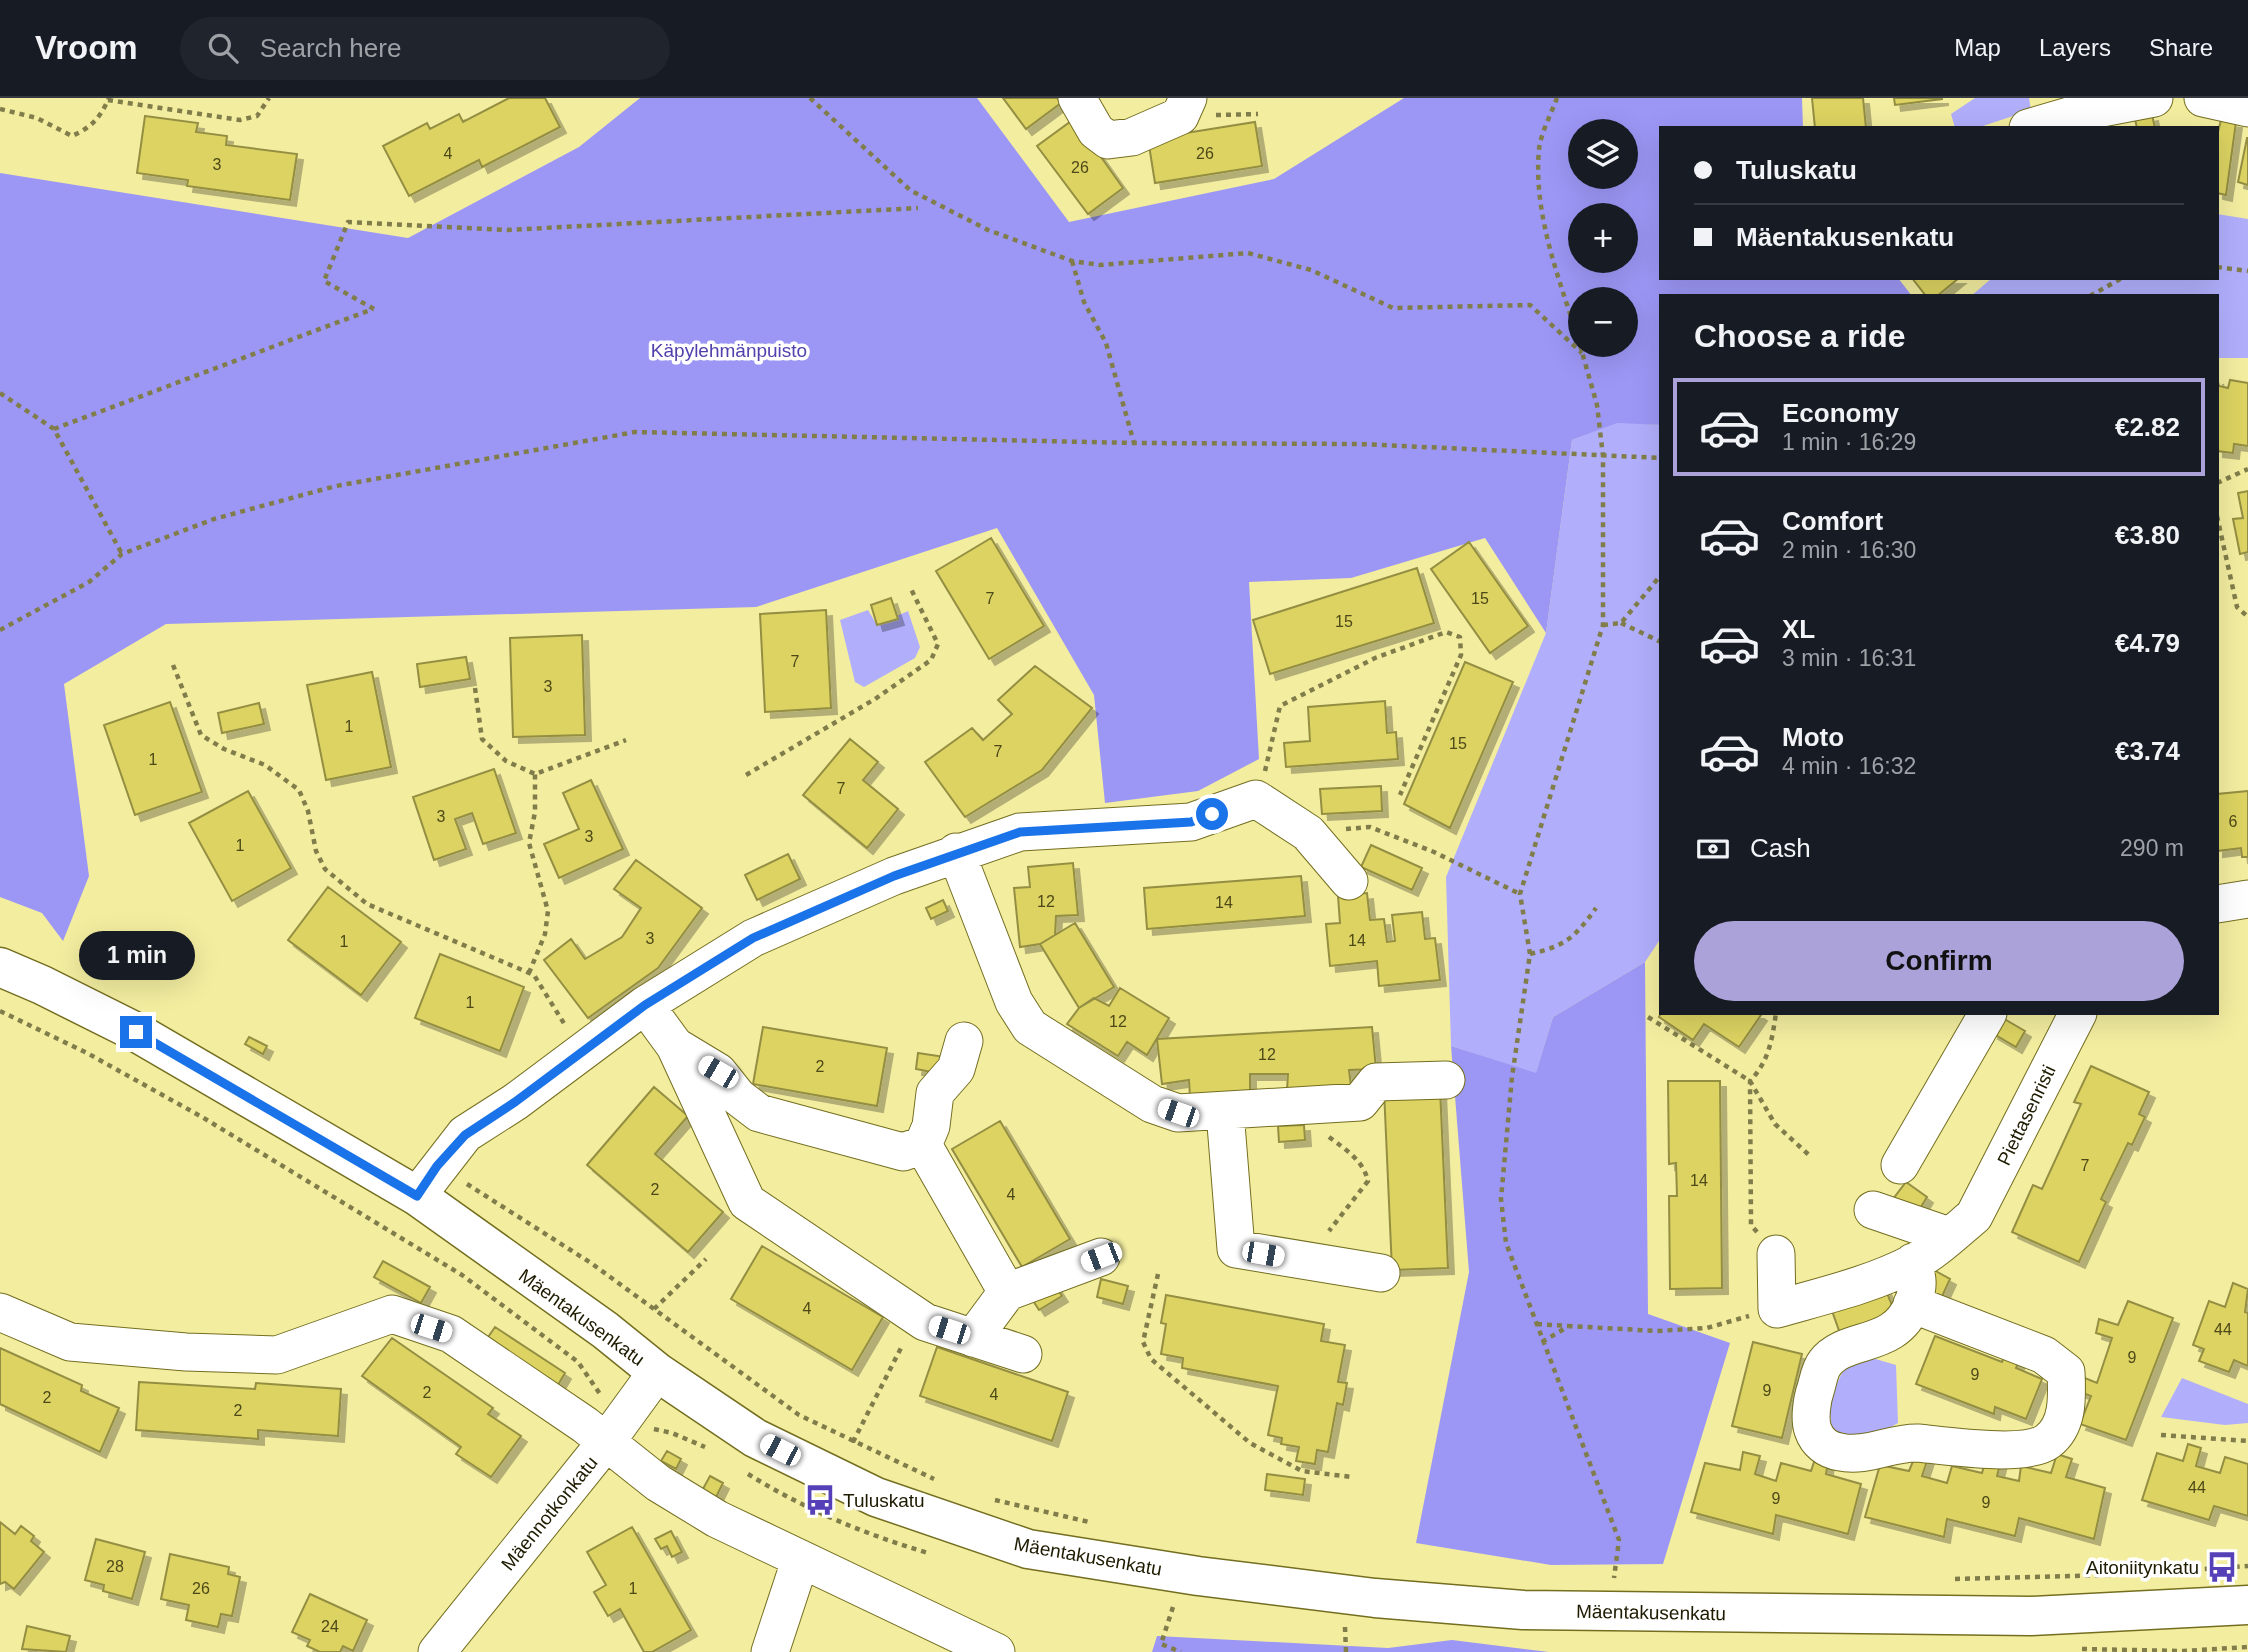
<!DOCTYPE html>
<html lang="en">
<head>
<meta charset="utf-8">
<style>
	:root { --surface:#171b24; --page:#20242c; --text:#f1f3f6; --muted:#9ea1a6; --line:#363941; --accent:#aba2da }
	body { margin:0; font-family:Helvetica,sans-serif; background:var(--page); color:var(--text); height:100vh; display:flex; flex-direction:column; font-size:26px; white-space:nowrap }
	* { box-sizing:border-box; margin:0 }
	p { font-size:23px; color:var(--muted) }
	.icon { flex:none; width:38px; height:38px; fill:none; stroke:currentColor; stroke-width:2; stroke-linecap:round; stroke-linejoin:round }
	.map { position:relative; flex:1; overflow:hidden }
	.side { position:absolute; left:1659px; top:196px; width:560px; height:721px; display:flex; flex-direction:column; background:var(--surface); border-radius:0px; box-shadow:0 7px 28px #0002 }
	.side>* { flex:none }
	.guide { position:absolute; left:1659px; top:28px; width:560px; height:154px; border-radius:0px; box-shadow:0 7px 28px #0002; display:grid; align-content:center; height:154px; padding:0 35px; background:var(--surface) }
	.tools { position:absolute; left:1568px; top:21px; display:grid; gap:14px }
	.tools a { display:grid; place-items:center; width:70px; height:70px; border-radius:50%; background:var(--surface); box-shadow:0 7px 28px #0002; font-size:35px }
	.end { position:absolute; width:32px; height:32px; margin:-16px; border:9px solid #1a73e8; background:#fff; box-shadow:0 0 0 4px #fff }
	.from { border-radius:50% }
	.bubble { position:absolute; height:49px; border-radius:24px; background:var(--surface); box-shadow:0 7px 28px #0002; font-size:23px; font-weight:700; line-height:49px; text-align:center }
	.car { position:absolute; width:21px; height:42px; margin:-21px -10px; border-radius:9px; box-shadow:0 0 5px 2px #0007; background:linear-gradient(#fff 24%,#345 0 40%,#fff 0 76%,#345 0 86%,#fff 0) }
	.guide b { display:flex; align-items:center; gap:24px; height:66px; font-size:26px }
	.guide b+b { border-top:2px solid var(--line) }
	.guide i { width:18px; height:18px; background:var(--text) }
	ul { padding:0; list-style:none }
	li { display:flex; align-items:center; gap:21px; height:98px; margin:0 14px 10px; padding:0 21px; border:4px solid transparent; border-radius:0px }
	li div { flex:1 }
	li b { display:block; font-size:26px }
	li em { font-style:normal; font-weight:700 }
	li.active { border-color:var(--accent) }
	li>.icon { width:63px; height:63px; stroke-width:1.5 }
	h2 { padding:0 35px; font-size:32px; line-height:84px }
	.pay { display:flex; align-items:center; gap:18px; height:77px; padding:0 35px; font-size:26px }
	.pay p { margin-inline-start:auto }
	.primary-button { display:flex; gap:14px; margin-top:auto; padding:14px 35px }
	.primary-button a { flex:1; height:80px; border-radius:42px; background:var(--accent); color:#111; font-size:28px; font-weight:700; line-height:80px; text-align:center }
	header { display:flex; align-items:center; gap:42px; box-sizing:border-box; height:98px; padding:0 35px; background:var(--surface); border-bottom:2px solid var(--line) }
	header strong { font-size:33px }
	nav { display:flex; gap:38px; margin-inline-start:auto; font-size:24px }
	.search { width:490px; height:63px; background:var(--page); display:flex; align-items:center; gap:18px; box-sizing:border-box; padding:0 24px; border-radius:38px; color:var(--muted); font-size:26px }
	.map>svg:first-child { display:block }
	.green { fill:#b1affc }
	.forest { fill:#9c97f5; fill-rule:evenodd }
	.building { fill:#dcd362; stroke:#948e43; stroke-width:2; filter:url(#shadow) }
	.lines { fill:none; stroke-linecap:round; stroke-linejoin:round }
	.minor-casing { stroke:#746e20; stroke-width:39 }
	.major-casing { stroke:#746e20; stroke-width:41 }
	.path { stroke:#817d4b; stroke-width:4.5; stroke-dasharray:5 5; stroke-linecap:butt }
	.minor { stroke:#fff; stroke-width:37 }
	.major { stroke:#fff; stroke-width:38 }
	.route { stroke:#1a73e8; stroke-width:9 }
	.labels { text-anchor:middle; stroke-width:7; stroke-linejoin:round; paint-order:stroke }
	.number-label { font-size:16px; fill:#4e4918 }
	.park-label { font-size:19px; fill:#5141ad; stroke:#fff }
	.street-label { font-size:19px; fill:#1e1b00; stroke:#fff }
	.poi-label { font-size:19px; fill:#1e1b00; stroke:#fff; text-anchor:start }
</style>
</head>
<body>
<header>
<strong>Vroom</strong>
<div class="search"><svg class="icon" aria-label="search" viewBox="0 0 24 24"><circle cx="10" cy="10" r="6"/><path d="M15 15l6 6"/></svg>Search here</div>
<nav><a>Map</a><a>Layers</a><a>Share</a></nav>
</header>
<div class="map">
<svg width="2248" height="1554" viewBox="0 0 2248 1554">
	<defs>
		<filter id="shadow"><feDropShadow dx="6" dy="6" stdDeviation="0" flood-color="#0004"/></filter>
	</defs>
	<rect width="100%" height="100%" fill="#f3eda0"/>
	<!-- green -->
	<path class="green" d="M1975,0h54l2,12 -54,18h-22l-4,-14z
		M2217,116l31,5v139h-31v-62h-246l21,-18h225z
		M1617,324l44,3v513l-16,24 -92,55 -17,57 -85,-28 -5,-169 100,-244 26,-193z
		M868,512l9,15 31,-14 12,36 -5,11 -51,29 -9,-5 -15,-62z
		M1872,1260l24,7 2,58 -19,11 -34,6 -13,-11 -4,-28 17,-34z
		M2182,1280l66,26v19l-23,2 -64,-8z"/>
	<!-- forest -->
	<path class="forest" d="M640,0h337l92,124 205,-43 130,-81h398l1,30h-142v150h237l14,18h-251v129l-44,-2 -45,17 -26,193 -61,-95 -134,40 -102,4 10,177 -61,32 -93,12 -11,-108 -97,-167 -241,79 -590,17 -102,60 25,192 -26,65 -21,-28 -42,-16v-724l408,65 171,-91zM1580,33h46v46h-46zM1580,117h46v46h-46zM1580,201h46v46h-46z
		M1645,864l3,352 82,29 -67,221 -112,1 -135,-22 53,-271 -18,-226 85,27 17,-56z
		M1157,1538l231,12 64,-8 97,12h-397z"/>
	<!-- building -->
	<path class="building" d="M509,0h36l15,29 -78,40 -3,-7 -70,36 -26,-50 44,-23 3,6 29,-15 4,8z
		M1003,0h54l4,5 -35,26z
		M1812,0h51l3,30h-51z
		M1894,0h48v1l-47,6z
		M2152,17l3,13h-18l-2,-9z
		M145,18l53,7 -2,9 31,4 -1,9 71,9 -7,46 -103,-14 1,-6 -51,-7z
		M1074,21l49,69 -35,26 -51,-68z
		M2221,22l15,2 -10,73 -9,-2v-57z
		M1255,24l7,44 -107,17 -7,-44z
		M2247,40h1v47l-10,-3z
		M1912,180h47l-22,18h-11z
		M2217,280l2,8 9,2 2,-8 18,3v63l-14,-2 -1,9 -16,-2z
		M2248,393v61l-8,2 -7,-35 10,-1 -5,-25z
		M991,440l53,88 -55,33 -53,-88z
		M1469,444l59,84 -38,27 -59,-84z
		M1417,470l17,55 -164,51 -17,-54z
		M891,500l7,21 -21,6 -6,-20z
		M826,512l5,98 -66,4 -5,-98z
		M582,537l3,100 -72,2 -3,-99z
		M466,559l4,22 -50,8 -3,-23z
		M1465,564l48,20 -63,146 -46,-24z
		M1035,568l57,42 -50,62 -77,47 -40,-55 47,-34 11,12 29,-26 -14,-14z
		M372,574l19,95 -65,13 -19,-95z
		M1385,603l2,32 9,-1 2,27 -112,8 -2,-24 26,-2 -2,-34z
		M170,604l32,90 -67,23 -31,-90z
		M259,605l5,21 -42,9 -4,-20z
		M850,641l28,23 -15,18 35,29 -31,39 -64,-53z
		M494,671l22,64 -33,11 -11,-31 -17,6 11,30 -32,11 -21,-63z
		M591,682l32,69 -64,29 -15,-34 35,-15 -16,-36z
		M1381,688l1,25 -60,3 -2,-25z
		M248,693l43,77 -59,33 -43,-78z
		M2248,693v66h-6l-1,-9 -24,3v-57z
		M1371,747l51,23 -10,22 -51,-23z
		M788,756l12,25 -43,21 -12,-25z
		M636,762l66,48 -44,60 -70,50 -44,-58 27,-21 14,20 37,-22 19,-29 -27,-19z
		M1073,765l5,52 -22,1 -1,19 -15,9 -20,3 -6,-59 16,-1 -2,-20z
		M1301,778l4,40 -158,13 -3,-41z
		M328,789l73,55 -40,53 -73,-55z
		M1367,795l3,27 14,-1 3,23 8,-1 -3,-26 30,-3 3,27 10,-1 5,42 -61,6 -2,-25 -47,5 -4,-42 14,-1 -2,-27z
		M943,802l5,11 -17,8 -5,-11z
		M1075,825l39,64 -35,21 -39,-64z
		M440,856l84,33 -24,64 -85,-33z
		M1120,890l49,30 -22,37 -20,-13 -9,14 -51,-32 12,-16 15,-10 15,8z
		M1661,915h97l3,2 -22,32 -35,-23 -11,16 -34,-23z
		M2001,919l24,14 -9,16 -24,-14z
		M763,929l124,21 -10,58 -124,-22z
		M1372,929l4,42 -27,1 2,16 -64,4 1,-16h-38v19l-60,4 -1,-17 -27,4 -5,-45z
		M249,939l18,9 -4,8 -18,-10z
		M918,955l27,4 -3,17 -26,-5z
		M2091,968l58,26 -10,22 6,3 -13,28 -4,-2 -27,56 5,3 -27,60 -67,-30 21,-47 9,4 39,-85 -7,-2z
		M1668,983h52l2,207 -52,1 -1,-93h8l-1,-33 -7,1z
		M654,989l34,29 -33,38 68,58 -35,40 -101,-87z
		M1440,990l8,180 -56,2 -8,-180z
		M1000,1023l70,118 -48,28 -70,-118z
		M1304,1027l1,15 -26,2 -1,-16z
		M1906,1084l21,15 -11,18 -23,-16z
		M762,1148l121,71 -31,53 -121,-71z
		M383,1163l47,26 -9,16 -47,-26z
		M1932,1171l18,10 -11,24 -17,-8z
		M1101,1181l27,7 -5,18 -26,-7z
		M1053,1184l9,14 -23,14 -9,-14z
		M2233,1185l15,6 -3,23 3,1v53l-14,-6 -5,12 -30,-11 5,-12 -11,-4 16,-44 16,6z
		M1885,1190l12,30 -55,21 -11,-31z
		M1166,1197l158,29 -3,17 24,4 -7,37 9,1 -4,22 -6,-2 -9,49 -11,-2 -2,14 -19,-3 3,-14 -18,-3 1,-6 -14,-3 10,-49 -96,-18 1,-10 -22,-4 5,-30 -5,-1z
		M2128,1203l45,17 -47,122 -46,-16 11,-28 -16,-6 5,-14 17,7 15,-45 -16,-5 3,-14 19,6z
		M495,1229l70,46 -10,17 -71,-47z
		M1935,1238l67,26 8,-18 14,5 -8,19 26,11 -16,40 -31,-12 -1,7 -78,-30z
		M392,1240l101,70 -5,6 33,22 -30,41 -35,-23 5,-7 -99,-71z
		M1753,1244l49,12 -20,84 -50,-12z
		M937,1249l131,45 -16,49 -132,-45z
		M0,1250l82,37 -1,6 38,17 -19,44 -100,-48z
		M139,1284l116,7 1,-6 85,6 -3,47 -80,-6v9l-122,-9z
		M2188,1346l13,4 -5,18 24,7 5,-16 23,7v52l-34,-10 -5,14 -67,-20 15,-47 26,8z
		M667,1353l14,8 -5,10 -15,-8z
		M1743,1354l17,4 -5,18 21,7 5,-18 30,8 6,-18 12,4 -3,17 35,10 -13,50 -72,-19 -3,19 -82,-22 14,-49 35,7z
		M1916,1356l12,4 -6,18 25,7 5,-17 30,7 5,-18 15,2 -5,19 22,5 2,-15 30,7 6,-19 15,5 -6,18 39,11 -11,51 -75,-21 -4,18 -68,-17 -3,18 -79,-20 15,-52 29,6z
		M1267,1376l38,5 -2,16 -38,-5z
		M710,1378l13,7 -10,20 -14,-7z
		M0,1424l15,12 6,-8 13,10 -3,5 13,11 -30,37 -9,-7 -5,2z
		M632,1429l59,103 -39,22h-8l-24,-43 -12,7 -14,-24 12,-7 -19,-33z
		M671,1433l11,21 -10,5 -5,-11 -6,3 -6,-10z
		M96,1441l49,13 -13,47 -29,-8 1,-6 -19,-5z
		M170,1456l59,13 -1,7 12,3 -8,39 -11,-2 -3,13 -32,-7 3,-15 -28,-6z
		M310,1496l57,26 -14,31 -10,-5 -3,6h-20l-13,-6 3,-6 -18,-8z
		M27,1528l43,10 -4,16 -44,-3z"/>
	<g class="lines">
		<defs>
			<path id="minor" d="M1077,0l19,33 12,9 24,-3 48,-21 8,-18
				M2203,0l45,10
				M2028,30l58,-17 68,-13
				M956,754l58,150 16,25 122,77 26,9 182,-11 16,-20 70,-2
				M2217,806l31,-5
				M645,907l30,41 43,26 20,25 21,16 144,39 20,-7 84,147
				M675,948l72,156 178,120 98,32
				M1225,1014l11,137 145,24
				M923,1047l8,-19 4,-33 21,-24 8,-28
				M1900,1067l88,-152
				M417,1098l48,-62 50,-32 130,-97 108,-67 141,-62 126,-44 171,-10 65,-23 52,34 41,48
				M1873,1112l76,26
				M1776,1156l1,55c45,-13 94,-24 136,-46 22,-12 42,-31 61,-47l104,-203
				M1912,1206l132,51 22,17c1,24 3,53 -18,69 -22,17 -101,5 -130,2 -26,-1 -52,15 -78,9 -13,-2 -23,-10 -27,-22 -4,-11 -1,-31 3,-42 2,-7 4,-19 9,-25 21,-28 71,-13 88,-60 6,-17 5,-24 0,-41
				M0,1214l70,30 116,10 91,3 115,-41 59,20 134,91 73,58 59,36 279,133
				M973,1240l34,-46 94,-35
				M437,1554l169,-210 51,-70
				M770,1554l30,-91"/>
			<path id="major" d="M0,869l42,18 94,47 281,164 188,134 52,42 98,66 121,59 152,52 170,27 177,22 148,12 508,6 217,-11"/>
		</defs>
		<!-- minor casing -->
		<use href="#minor" class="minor-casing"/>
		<!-- major casing -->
		<use href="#major" class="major-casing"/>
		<!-- path -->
		<path class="path" d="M810,0l100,92 78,40 84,31 28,4 148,-12 63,17 82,38 137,-3 52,48
			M1557,0c-6,16 -16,35 -18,51 -6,67 21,132 41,195
			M108,2l132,20 17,-4 12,-18
			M0,11l37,9 35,18c20,-9 28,-18 37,-38
			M1216,17l42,-1
			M1072,163l12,41 22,41 28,100
			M2217,169l31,4
			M2090,198l32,-18
			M374,211l-50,-28 24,-59 159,8 411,-22
			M1580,247l17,60 6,51v169l-83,269 10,60 -18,123 -11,122 5,44 113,297 -5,38
			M0,295l54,36 68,125
			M54,331l319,-120
			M2217,385l31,-14
			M2217,418l20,91 11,10
			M1621,525l40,19
			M1603,527l18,-2 40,-48
			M0,532l89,-48 33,-28 92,-35 122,-33 299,-54 499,11 225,1 302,14
			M173,567l28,70 23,14 41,16 34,25 9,21 8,40 9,18 42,35 167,71 31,50
			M475,590l7,51 24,22 29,13 91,-34
			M1265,673l15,-65 95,-48 71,-26 14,5 1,18 -61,140
			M746,677l129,-76 56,-39 7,-16 -27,-55
			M1346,731l24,-2 64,25 86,42
			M1530,856c36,-8 45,-17 66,-46
			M529,875l16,-39 3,-23 -19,-68 6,-31v-38
			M0,913l87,42 115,64 260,158 116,87 22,32
			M1648,919l102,64 25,43 34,31
			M1329,1039c17,13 34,23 39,44l-39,50
			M467,1086l124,79 208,152 135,64
			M1757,1134l-6,-7 -1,-144c19,-20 22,-41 26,-68
			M1158,1176l-15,68 8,17 99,84 52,28 50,6
			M654,1211l52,-50
			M1537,1226l31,2
			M1542,1244l27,-16 88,5 50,-3 42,-12
			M654,1331l18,4 33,14
			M2161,1337l87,6
			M853,1344l49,-96
			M748,1376c56,35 116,60 180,79
			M995,1402l94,22
			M1955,1481l158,-4 135,-9
			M1173,1509l-12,37 20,8
			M1345,1529l1,25
			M2082,1551l101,2 65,-4"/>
		<!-- minor -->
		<use href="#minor" class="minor"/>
		<!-- major -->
		<use href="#major" class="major"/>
	</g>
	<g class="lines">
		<!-- route -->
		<path class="route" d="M136,934l281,164 20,-30 28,-31 50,-33 130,-97 108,-67 141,-62 126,-44 171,-10 21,-8"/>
	</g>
	<!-- icons -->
	<defs>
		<symbol id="bus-bare" viewBox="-9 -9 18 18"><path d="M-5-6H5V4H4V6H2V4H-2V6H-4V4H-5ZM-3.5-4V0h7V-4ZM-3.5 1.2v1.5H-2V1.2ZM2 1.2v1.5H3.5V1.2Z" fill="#5540b8" stroke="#fff" stroke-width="2.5" paint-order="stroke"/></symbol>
	</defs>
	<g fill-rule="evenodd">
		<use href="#bus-bare" x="798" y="1380" width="44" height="44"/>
		<use href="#bus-bare" x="2200" y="1447" width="44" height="44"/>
	</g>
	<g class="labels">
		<!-- number labels -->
		<g class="number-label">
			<text x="448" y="61">4</text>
			<text x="1205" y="61">26</text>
			<text x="217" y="72">3</text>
			<text x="1080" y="75">26</text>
			<text x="990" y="506">7</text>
			<text x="1480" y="506">15</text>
			<text x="1344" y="529">15</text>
			<text x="795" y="569">7</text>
			<text x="548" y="594">3</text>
			<text x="349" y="634">1</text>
			<text x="1458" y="651">15</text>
			<text x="998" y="659">7</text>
			<text x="153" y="667">1</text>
			<text x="841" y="696">7</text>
			<text x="441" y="724">3</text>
			<text x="2233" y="729">6</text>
			<text x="589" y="744">3</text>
			<text x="240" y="753">1</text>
			<text x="1046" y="809">12</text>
			<text x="1224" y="810">14</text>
			<text x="650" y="846">3</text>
			<text x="1357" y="848">14</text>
			<text x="344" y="849">1</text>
			<text x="470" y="910">1</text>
			<text x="1118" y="929">12</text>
			<text x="1267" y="962">12</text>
			<text x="820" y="974">2</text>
			<text x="2085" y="1073">7</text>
			<text x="1699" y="1088">14</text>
			<text x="655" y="1097">2</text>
			<text x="1011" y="1102">4</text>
			<text x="807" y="1216">4</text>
			<text x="2223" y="1237">44</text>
			<text x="2132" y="1265">9</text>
			<text x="1975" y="1282">9</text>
			<text x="1767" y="1298">9</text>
			<text x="427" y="1300">2</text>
			<text x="994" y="1302">4</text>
			<text x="47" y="1305">2</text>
			<text x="238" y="1318">2</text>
			<text x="2197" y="1395">44</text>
			<text x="1776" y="1406">9</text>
			<text x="1986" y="1410">9</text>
			<text x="115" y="1474">28</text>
			<text x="201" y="1496">26</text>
			<text x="633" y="1496">1</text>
			<text x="330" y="1534">24</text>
		</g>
		<!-- park labels -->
		<g class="park-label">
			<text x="729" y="259">Käpylehmänpuisto</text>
		</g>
		<!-- street labels -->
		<g class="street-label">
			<text transform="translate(2026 1017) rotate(-64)" y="7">Piettasenristi</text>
			<text transform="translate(582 1219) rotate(36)" y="7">Mäentakusenkatu</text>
			<text transform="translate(549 1415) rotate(-51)" y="7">Mäennotkonkatu</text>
			<text transform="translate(1088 1458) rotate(10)" y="7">Mäentakusenkatu</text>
			<text transform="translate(1651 1514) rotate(1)" y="7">Mäentakusenkatu</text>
		</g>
		<!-- poi labels -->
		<g class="poi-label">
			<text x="843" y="1409">Tuluskatu</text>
			<text x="2199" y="1476" text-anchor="end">Aitoniitynkatu</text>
		</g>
	</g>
</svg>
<div class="tools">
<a><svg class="icon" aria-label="layers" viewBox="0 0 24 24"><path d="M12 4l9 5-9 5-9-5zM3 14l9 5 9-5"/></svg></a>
<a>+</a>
<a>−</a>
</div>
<i class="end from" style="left:1212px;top:716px"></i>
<i class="end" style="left:136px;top:934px"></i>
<div class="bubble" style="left:79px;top:833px;width:116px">1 min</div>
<i class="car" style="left:718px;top:974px;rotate:300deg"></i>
<i class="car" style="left:1178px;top:1015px;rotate:289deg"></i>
<i class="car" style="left:1263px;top:1156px;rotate:100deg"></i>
<i class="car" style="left:1101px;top:1159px;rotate:249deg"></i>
<i class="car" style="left:431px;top:1230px;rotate:108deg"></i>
<i class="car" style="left:949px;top:1232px;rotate:288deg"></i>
<i class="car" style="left:780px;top:1352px;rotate:297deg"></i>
<div class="guide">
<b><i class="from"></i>Tuluskatu</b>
<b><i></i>Mäentakusenkatu</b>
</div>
<section class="side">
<h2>Choose a ride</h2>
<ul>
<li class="active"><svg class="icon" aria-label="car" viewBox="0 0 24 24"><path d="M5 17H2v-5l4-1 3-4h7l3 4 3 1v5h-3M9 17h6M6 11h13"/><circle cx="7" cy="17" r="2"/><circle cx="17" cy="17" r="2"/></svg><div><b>Economy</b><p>1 min · 16:29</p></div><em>€2.82</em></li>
<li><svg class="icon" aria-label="car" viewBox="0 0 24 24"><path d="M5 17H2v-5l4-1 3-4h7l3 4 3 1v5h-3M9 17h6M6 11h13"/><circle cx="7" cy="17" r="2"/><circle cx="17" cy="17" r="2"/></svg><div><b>Comfort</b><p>2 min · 16:30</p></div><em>€3.80</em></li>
<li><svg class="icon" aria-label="car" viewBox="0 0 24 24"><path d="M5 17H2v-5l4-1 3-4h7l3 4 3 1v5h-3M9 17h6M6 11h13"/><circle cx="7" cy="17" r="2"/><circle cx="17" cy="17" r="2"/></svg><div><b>XL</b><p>3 min · 16:31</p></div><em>€4.79</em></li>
<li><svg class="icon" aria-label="car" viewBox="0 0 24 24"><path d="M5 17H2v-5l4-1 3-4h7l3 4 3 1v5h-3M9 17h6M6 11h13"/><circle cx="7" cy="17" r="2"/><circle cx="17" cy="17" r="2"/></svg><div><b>Moto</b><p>4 min · 16:32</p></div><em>€3.74</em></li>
</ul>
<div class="pay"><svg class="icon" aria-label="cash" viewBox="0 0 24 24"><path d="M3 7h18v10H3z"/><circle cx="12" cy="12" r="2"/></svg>Cash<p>290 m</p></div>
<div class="primary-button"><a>Confirm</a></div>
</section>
</div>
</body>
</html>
